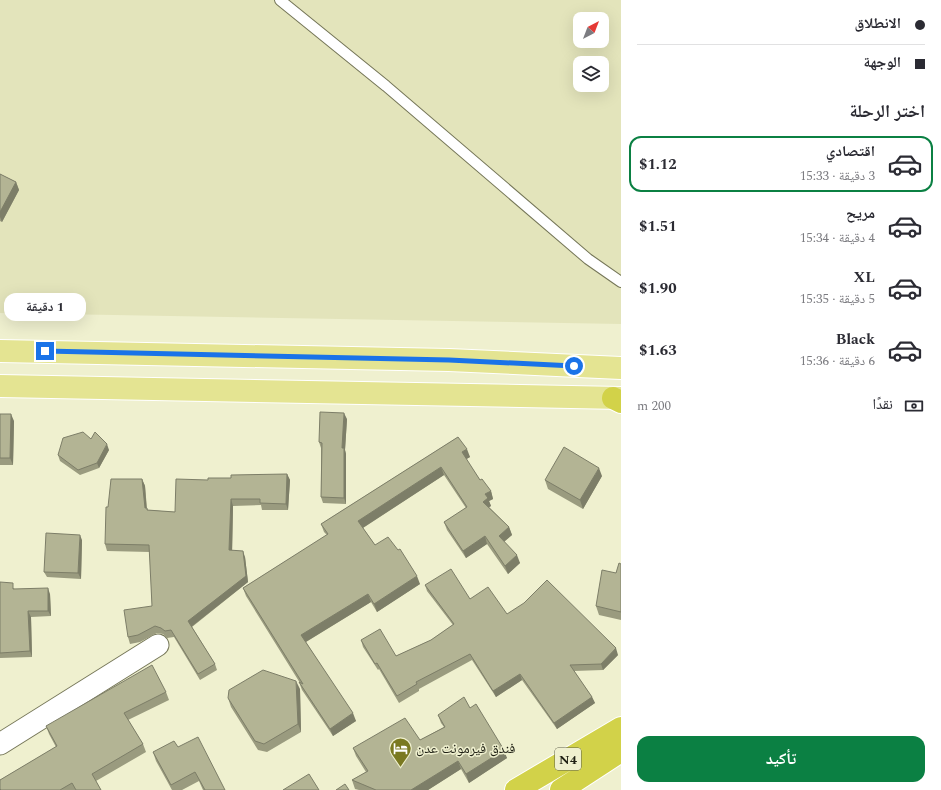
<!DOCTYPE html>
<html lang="ar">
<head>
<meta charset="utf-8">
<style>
	:root { --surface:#fff; --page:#f2f2f3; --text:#2b2b33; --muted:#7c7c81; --line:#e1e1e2; --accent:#0b8043 }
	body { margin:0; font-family:Spectral,"Noto Naskh Arabic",serif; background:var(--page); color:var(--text); direction:rtl; height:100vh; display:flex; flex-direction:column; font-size:15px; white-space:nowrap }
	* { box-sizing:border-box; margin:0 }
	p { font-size:13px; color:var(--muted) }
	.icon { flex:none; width:22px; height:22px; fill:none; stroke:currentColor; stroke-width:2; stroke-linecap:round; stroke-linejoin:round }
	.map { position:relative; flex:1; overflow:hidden; direction:ltr }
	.details { display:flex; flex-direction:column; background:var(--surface); width:320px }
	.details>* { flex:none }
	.guide { display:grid; align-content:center; height:88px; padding:0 16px; background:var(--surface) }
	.needle { width:26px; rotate:42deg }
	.buttons { position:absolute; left:573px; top:12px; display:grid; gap:8px }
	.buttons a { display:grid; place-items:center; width:36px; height:36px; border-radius:8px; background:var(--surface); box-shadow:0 4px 16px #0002; font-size:20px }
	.end { position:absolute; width:18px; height:18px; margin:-9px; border:5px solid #1a73e8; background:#fff; box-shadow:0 0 0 2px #fff }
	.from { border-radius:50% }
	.bubble { position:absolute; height:28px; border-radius:12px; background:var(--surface); box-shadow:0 4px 16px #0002; font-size:13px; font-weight:700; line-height:28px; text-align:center; direction:rtl }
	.guide b { display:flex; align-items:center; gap:14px; height:38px; font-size:15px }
	.guide b+b { border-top:1px solid var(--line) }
	.guide i { width:10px; height:10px; background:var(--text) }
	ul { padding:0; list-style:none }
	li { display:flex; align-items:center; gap:12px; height:56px; margin:0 8px 6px; padding:0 8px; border:2px solid transparent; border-radius:12px }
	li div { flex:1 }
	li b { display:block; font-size:15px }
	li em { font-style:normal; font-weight:700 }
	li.current { border-color:var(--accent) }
	li>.icon { width:36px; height:36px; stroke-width:1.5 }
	h2 { padding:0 16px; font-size:18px; line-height:48px }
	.pay { display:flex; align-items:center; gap:10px; height:44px; padding:0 16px; font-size:15px }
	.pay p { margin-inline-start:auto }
	.button { display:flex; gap:8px; margin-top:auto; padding:8px 16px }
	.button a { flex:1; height:46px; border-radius:12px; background:var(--accent); color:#fff; font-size:16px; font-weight:700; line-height:46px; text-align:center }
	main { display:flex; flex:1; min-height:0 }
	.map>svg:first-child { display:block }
	.built { fill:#e3e4bb; fill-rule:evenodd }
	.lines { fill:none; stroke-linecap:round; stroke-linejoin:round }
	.lane-casing { stroke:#757658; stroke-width:12 }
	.street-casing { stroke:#757658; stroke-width:23 }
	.primary-casing { stroke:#fff; stroke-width:24 }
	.highway-casing { stroke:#fff; stroke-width:24 }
	.lane { stroke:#fff; stroke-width:10 }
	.street { stroke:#fff; stroke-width:21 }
	.primary { stroke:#e4e492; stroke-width:22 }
	.highway { stroke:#d2d249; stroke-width:22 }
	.wall { fill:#9a9b7f }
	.shaded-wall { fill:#7d7e68 }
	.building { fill:#b3b494; stroke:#7d7e68 }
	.route { stroke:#1a73e8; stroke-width:5 }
	.labels { text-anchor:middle; stroke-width:3; stroke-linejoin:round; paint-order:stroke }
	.shield { fill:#eff0cf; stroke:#5d5e4b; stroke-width:1 }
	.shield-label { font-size:13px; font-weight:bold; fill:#1e1f13 }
	.poi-label { font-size:14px; fill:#1e1f13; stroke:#eff0cf; text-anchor:start }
</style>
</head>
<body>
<main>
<section class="details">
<div class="guide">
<b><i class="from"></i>الانطلاق</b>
<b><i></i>الوجهة</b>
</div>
<h2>اختر الرحلة</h2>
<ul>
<li class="current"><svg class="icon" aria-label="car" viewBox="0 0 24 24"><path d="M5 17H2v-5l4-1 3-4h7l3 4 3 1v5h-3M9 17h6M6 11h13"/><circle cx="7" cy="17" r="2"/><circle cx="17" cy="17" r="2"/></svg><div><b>اقتصادي</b><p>3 دقيقة · 15:33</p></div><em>$1.12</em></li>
<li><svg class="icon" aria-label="car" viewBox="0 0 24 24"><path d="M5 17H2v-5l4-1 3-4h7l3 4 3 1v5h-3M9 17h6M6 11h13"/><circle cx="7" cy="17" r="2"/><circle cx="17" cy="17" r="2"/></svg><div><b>مريح</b><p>4 دقيقة · 15:34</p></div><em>$1.51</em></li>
<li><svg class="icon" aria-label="car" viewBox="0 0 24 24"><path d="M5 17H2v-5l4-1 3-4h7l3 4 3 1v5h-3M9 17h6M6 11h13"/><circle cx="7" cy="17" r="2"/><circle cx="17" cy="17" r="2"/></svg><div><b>XL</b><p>5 دقيقة · 15:35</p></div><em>$1.90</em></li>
<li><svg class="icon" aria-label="car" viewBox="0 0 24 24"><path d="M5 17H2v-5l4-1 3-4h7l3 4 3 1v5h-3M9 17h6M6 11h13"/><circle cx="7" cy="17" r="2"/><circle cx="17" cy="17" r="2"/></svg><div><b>Black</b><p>6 دقيقة · 15:36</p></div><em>$1.63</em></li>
</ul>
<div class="pay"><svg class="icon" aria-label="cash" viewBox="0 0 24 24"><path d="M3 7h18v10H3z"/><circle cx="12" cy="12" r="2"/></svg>نقدًا<p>200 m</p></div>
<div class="button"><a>تأكيد</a></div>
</section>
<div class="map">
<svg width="621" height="790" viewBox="0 0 621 790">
	<rect width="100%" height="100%" fill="#eff0cf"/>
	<!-- built -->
	<path class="built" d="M0,0h621v324l-621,-11zM580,19h22v22h-22zM580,63h22v22h-22z"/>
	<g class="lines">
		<defs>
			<path id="lane" d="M280,0l106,86 202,173 33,23"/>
			<path id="street" d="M0,744l158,-99"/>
			<path id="primary" d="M0,351l449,9 172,8
				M0,386l621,12"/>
			<path id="highway" d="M613,398l8,4
				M516,790l105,-62
				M561,790l60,-39"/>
		</defs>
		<!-- lane casing -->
		<use href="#lane" class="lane-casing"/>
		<!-- street casing -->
		<use href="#street" class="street-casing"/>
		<!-- primary casing -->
		<use href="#primary" class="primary-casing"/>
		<!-- highway casing -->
		<use href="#highway" class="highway-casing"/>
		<!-- lane -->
		<use href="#lane" class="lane"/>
		<!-- street -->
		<use href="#street" class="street"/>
		<!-- primary -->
		<use href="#primary" class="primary"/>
		<!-- highway -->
		<use href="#highway" class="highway"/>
	</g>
	<!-- wall -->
	<path class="wall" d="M0,174l16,8 3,8 -17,32 -2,-1z
		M0,414l14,7 -1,44h-13z
		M347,419l-2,31 1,4v50l-23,-1 -2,-6v-49l-2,-6z
		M458,437l12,20 -4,2 14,21 11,11 2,8 -4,2 2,5 -2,1 20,20 3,8 -8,7 16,21 -12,11 -21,-30 -21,14 -19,-28 -3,-8 22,-14 -22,-33 -81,53 12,17 45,39 -43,28 -6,-10 -65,40 50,79 -23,15 -31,-46 -3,-8 1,1 -54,-87 -3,-8 84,-53 -3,-3 -3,-8z
		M91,439l18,11 -10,18 -19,7 -20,-14 -2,-6z
		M287,474l3,6 -2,30h-26l-1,-5 -28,1 -1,44 13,7 3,25 -56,45 23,37 2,6 -17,10 -26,-43 -7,1 -4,-4 -6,-1 -17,9 -10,2 -2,-7 24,-31 -2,-54 -43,-1 -2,-7 37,-65 3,7 2,22 1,2 27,2 33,-32z
		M602,476l-19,33 -35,-20 -3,-9z
		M82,540l-1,39 -34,-2 -3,-5z
		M621,564v56l-22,-5 -3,-9 20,-33z
		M0,582l15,7 35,5 1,22 -20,1 1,40 -32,1z
		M425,585l45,14 37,15 111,41 -15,15 -29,1 18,26 3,6 -38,26 -35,-49 -26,17 -24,-37 -53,29v2l-20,12 -20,-34 -1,1 -15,-23 -2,-7 35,16 35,-16 22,-15 -26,-34z
		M300,689l1,43 -34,20 -9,-2 -27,-43 -3,-9z
		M166,692l3,8 -41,20 15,24 3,8 -50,29 5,9h-101v-10l56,-33 -7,-13 -3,-8z
		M470,708l37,50 -38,25 -8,-14 -33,21h-69l-4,-1 -3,-9 14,-8 -10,-16 -3,-8 67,-8 24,-13 -3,-4 -3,-8z
		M178,747l47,43h-22l-4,-9 -17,9h-10l-16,-29 -3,-9z"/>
	<!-- shaded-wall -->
	<path class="shaded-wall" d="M16,182l3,8 -17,32 -2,-5v-5z
		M344,413l3,6 -2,31 1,4v50l-2,-6 -2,-50z
		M11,414l3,7 -1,44 -3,-7z
		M107,444l2,6 -10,18 -2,-5z
		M467,449l3,8 -5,3 -3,-8z
		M441,467l3,8 -83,54 -3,-8z
		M599,468l3,8 -19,33 -3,-9z
		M287,474l3,6 -2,30 -2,-6z
		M142,479l3,7 2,29 -2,-7z
		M491,491l2,8 -4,2 2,5 -5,3 -3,-7 2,-8z
		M231,499l2,7 -1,51 -3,-7z
		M509,527l3,8 -11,9 -2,-8z
		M80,535l2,5 -1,39 -3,-6z
		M485,536l2,8 -21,14 -3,-7z
		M243,551l2,6 3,25 -57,45 -3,-6z
		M517,555l3,8 -12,11 -3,-8z
		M417,576l3,8 -43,28 -3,-8z
		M48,588l2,6 1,22 -3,-5z
		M368,594l3,8 -67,41 -3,-8z
		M28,611l3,6 1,40 -2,-6z
		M616,648l2,7 -15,15 -2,-6z
		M520,674l2,6 -26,17 -3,-6z
		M296,681l4,8 1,43 -3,-8z
		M592,697l3,6 -38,26 -3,-6z
		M353,713l3,8 -23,15 -3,-7z
		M504,750l3,8 -38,25 -3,-9z
		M458,761l3,8 -33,21h-17z"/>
	<!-- building -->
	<path class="building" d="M0,174l16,8 -16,30z
		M320,412l24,1 -2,35h2v50l-23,-1 1,-54 -3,-1z
		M0,414h11l-1,44h-10z
		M83,432l8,7 4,-7 12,12 -10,19 -19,7 -20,-15 5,-17z
		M458,437l9,12 -5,3 18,28 2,-1 9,12 -6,3 3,4 -5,4 26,25 -10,9 18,19 -12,11 -20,-30 -22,15 -19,-29 23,-15 -26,-40 -83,54 17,24 13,-8 10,13 2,-1 17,27 -43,28 -6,-10 -67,41 52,78 -23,16 -31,-47 4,2 -60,-96 85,-54 -7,-10z
		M564,447l35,21 -19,32 -35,-20z
		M287,474l-1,30 -26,-1v-4h-29l-2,51 14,1 3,25 -58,45 27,43 -17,10 -27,-44 -6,1 -4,-3 -6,-2 -17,9 -10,2 -4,-27 28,-4 -3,-61 -44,-1 1,-37h2l3,-28h31l3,29h2v2l28,2 1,-33 32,1v-2h23v-3z
		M46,533l34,2 -2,38 -34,-1z
		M619,563l2,1v48l-25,-6 6,-36 14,3z
		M451,569l19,30 18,-12 19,27 17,-11 23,-23 69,68 -15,16 -31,1 22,32 -38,26 -34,-49 -27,17 -23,-37 -54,28 1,2 -20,12 -20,-33 -2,1 -14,-24 19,-11 16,27 35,-16 23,-16 -29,-39z
		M0,582l13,1v6l35,-1v23h-20l2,40 -30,2z
		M152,665l14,27 -42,21 19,31 -51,30 9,16h-25l-4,-7 -12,7h-59l-1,-1v-9l57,-34 -11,-20z
		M263,670l33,11 2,43 -34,20 -9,-3 -27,-43 1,-8z
		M464,697l6,11 6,-4 28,46 -38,24 -8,-13 -47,29h-35l-24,-10 16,-9 -15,-23 52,-30 15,22 25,-13 -7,-12z
		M198,737l27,53h-20l-10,-18 -24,13 -18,-33 21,-11 4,6z
		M309,774l10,16h-36z
		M345,784l4,6h-13z"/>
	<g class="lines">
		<!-- route -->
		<path class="route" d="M45,351l404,9 125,6"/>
	</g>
	<!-- icons -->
	<defs>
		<symbol id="hotel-pin" viewBox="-11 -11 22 30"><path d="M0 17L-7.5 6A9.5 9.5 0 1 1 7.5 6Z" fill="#7a7921" stroke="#eff0cf"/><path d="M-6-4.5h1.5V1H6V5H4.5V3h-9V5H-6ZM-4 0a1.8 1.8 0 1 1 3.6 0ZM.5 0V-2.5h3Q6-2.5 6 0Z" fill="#fff"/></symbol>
	</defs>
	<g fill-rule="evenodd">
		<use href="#hotel-pin" x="388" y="736" width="25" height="34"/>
	</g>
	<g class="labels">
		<!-- shield labels -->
		<rect class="shield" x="555" y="748" width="26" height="22" rx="3"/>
		<g class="shield-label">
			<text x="568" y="764">N4</text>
		</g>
		<!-- poi labels -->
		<g class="poi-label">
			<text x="416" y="753">فندق فيرمونت عدن</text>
		</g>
	</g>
</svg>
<div class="buttons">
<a><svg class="needle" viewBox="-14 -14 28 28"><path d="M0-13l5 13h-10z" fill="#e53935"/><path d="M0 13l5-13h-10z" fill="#7c7c81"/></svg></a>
<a><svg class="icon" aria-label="layers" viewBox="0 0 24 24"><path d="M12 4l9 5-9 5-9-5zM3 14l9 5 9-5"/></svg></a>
</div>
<i class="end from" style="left:574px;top:366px"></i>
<i class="end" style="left:45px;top:351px"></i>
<div class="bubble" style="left:4px;top:293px;width:82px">1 دقيقة</div>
</div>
</main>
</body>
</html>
